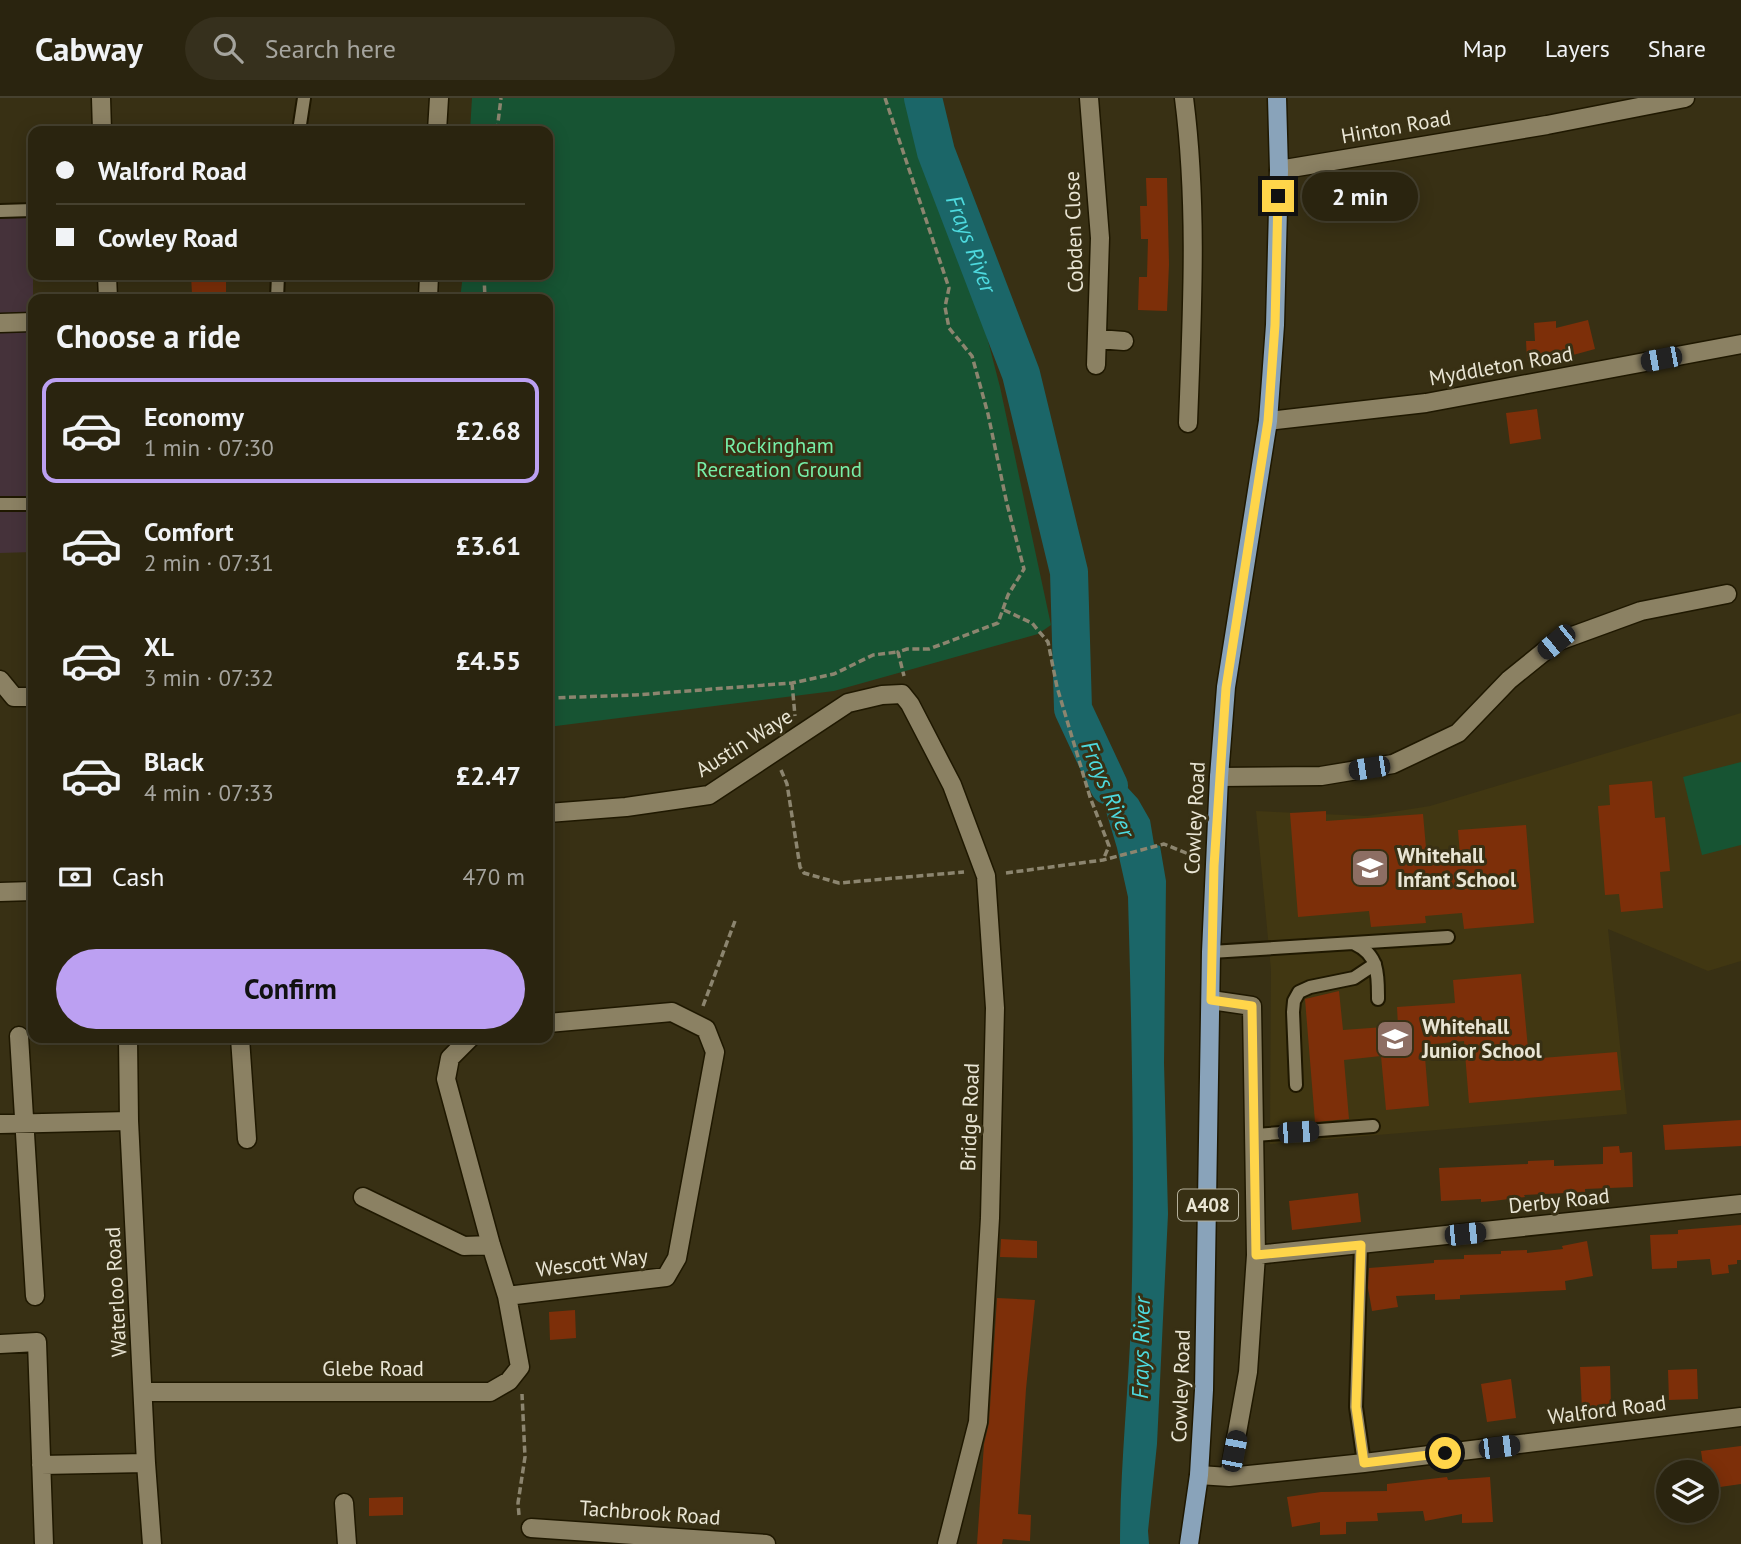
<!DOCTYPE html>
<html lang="en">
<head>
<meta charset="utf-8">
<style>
	:root { --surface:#2a240f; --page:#36301d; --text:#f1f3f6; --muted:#a5a49e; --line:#46412f; --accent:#bca0f2 }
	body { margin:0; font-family:"PT Sans",sans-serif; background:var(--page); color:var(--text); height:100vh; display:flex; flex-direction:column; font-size:26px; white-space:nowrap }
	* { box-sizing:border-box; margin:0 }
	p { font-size:23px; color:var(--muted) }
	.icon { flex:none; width:38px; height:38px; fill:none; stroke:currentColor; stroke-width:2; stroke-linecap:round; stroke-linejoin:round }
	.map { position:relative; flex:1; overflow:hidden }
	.side { position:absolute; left:28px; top:196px; width:525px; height:749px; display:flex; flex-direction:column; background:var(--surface); border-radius:14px; box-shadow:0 4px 18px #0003,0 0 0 2px var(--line) }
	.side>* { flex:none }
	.top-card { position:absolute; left:28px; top:28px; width:525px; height:154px; border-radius:14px; box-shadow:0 4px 18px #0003,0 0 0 2px var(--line); display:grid; align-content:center; height:154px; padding:0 28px; background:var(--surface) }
	.fabs { position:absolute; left:1656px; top:1362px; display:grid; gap:14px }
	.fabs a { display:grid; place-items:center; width:63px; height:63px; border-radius:50%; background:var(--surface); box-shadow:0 4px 18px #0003,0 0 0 2px var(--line); font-size:35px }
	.end { position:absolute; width:32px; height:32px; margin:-16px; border:9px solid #ffd54a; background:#111; box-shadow:0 0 0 4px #111 }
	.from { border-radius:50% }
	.bubble { position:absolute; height:49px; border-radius:24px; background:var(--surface); box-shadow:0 4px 18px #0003,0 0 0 2px var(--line); font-size:23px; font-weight:600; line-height:49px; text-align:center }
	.car { position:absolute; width:21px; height:42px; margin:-21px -10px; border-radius:9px; box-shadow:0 0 5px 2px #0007; background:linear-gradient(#222 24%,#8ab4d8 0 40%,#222 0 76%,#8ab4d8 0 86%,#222 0) }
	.top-card b { display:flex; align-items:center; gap:24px; height:66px; font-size:26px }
	.top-card b+b { border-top:2px solid var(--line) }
	.top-card i { width:18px; height:18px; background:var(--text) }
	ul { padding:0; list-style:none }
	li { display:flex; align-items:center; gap:21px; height:105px; margin:0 14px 10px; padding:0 14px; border:4px solid transparent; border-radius:14px }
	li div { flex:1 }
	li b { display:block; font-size:26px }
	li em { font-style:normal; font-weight:600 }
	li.active { border-color:var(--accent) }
	li>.icon { width:63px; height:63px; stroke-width:1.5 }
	h2 { padding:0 28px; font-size:32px; line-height:84px }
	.pay { display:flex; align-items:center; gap:18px; height:77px; padding:0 28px; font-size:26px }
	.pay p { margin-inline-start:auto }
	.button { display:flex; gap:14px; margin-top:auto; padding:14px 28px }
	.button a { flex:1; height:80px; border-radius:42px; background:var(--accent); color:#111; font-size:28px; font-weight:600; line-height:80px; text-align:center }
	header { display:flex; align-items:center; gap:42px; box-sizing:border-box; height:98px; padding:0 35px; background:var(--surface); border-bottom:2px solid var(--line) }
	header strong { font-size:33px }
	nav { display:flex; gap:38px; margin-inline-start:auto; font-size:24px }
	.search { width:490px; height:63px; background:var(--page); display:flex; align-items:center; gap:18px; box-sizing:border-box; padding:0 24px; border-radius:38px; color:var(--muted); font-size:26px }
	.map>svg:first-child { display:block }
	.industrial { fill:#45323a }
	.built { fill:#413712 }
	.green { fill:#175433 }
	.water { fill:#1b6668 }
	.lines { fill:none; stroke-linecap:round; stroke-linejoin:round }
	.river { stroke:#1b6668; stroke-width:38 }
	.building { fill:#7d2f09 }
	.service-casing { stroke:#1f1800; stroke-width:16 }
	.minor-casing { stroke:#1f1800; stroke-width:21 }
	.primary-casing { stroke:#1f1800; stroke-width:21 }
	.path { stroke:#8c856f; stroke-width:3.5; stroke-dasharray:7 3.5; stroke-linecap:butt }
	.service { stroke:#8b8163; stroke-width:12 }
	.minor { stroke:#8b8163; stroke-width:18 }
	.primary { stroke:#89a3ba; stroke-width:18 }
	.route { stroke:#ffd54a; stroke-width:9 }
	.labels { text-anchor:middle; stroke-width:6; stroke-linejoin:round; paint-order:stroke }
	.shield { fill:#383014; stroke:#b4af9a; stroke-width:2 }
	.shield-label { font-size:19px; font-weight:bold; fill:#e9e5d4 }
	.street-label { font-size:21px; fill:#e9e5d4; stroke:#383014 }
	.park-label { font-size:21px; fill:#76eea7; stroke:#383014 }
	.poi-label { font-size:21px; font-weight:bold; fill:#e9e5d4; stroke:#383014; text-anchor:start }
	.water-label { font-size:23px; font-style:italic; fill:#4dd9de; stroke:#383014 }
</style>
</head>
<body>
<header>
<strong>Cabway</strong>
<div class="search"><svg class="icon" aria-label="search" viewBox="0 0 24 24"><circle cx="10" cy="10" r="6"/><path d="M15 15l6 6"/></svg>Search here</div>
<nav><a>Map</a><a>Layers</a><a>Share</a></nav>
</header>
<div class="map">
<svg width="1741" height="1446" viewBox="0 0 1741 1446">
	<rect width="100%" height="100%" fill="#383014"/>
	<!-- industrial -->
	<path class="industrial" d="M0,117h33v337l-33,1z"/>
	<!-- built -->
	<path class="built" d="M1741,615v248l-33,10 -100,-42 19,185 -357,30 1,-174 -15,-159 111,5 63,-10z"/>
	<!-- green -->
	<path class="green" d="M472,0h437l34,114 39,106 18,69 51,238 -13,9 -204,57 -286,36v-428h-88l3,-24h85v-144h-78z
		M1741,664v83l-39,10 -19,-78z"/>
	<!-- water -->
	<path class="water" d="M1103,637l24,52 11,12 12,21 4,24 6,2 6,35 -2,182 4,151 -11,230 -9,87 1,13h-29c0,-74 8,-148 11,-222 4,-142 1,-284 -3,-425l-11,-49 -14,-47 -26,-61z"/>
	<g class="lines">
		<!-- river -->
		<path class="river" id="s1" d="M923,0l13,54 85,222 48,198 4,137 36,77"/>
	</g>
	<!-- building -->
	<path class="building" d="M1146,80h21l2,86 -2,47 -29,-1 1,-33h8l1,-38h-7l-1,-33h7z
		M191,177h35v18l-34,1z
		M1588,222l7,29 -33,9 -35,2 -1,-19h9l-1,-18 22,-2v7z
		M1537,311l4,30 -31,5 -4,-31z
		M1652,683l3,37 10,-1 5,54 -10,1 3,36 -42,4 -2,-18 -14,1 -7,-89 12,-1 -1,-20z
		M1326,713v10l97,-7 4,45 33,-3 -2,-26 68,-5 8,98 -70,6 -2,-16 -37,3 1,7 -55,4 -2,-16 -71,6 -8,-104z
		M1521,876l8,85 88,-7 4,38 -152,13 -5,-62 -40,4 5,61 -43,4 -5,-54 -37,4 5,59 -34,3 -10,-123 34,-8 4,39 55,-4 -1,-19 58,-4 -2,-23z
		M1741,1022v26l-76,4 -2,-25z
		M1619,1048l1,7 12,-1 1,35 -48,2v3l-61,3 1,2 -32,4 -12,1v-3l-40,2 -2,-33 89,-4v-3l26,-1v6l49,-2v-17z
		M1358,1095l3,29 -69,8 -3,-29z
		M1741,1127v35h-4v4l-9,1 1,8 -17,2 -2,-16 -33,2v7l-25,1 -2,-34 28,-1v-4z
		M1001,1141l36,2v17l-37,-1z
		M1587,1143l6,35 -28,5 1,9 -106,5v4l-25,1v-6l-39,2 2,11 -26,4 -4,-23 1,-20 65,-5v-3l30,-1v-4l37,-1v-3l26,-1v3l36,-4 -1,-3z
		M997,1200l38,2 -9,89 -8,125 13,1 -1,26 -27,-2 -1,5h-25l7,-100 5,-21z
		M575,1212l1,28 -26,2 -1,-28z
		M1610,1268l1,42 -29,2 -2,-43z
		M1697,1271l1,30 -29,1 -1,-30z
		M1511,1281l5,39 -29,4 -6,-38z
		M1741,1348v38l-35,5v-17h-2l-3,-21z
		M1447,1379l1,3 42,-3 3,45 -31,1v-9l-37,7 -2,-10 -46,2 1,8 -32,1v12l-26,1v-13l-28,5 -5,-30 34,-5 66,-1v-7z
		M403,1399v18l-34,1v-18z"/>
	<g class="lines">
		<defs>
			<path id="service" d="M299,33l5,-33
				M0,113l33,-1
				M277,201l1,-24
				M0,406h33
				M1355,846c24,11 23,31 23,55
				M1211,854l237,-15
				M1296,987l-3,-73 1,-11 5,-9 11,-5 44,-9 21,-14
				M1255,1037l118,-9
				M1361,1147l-5,162 8,56"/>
			<path id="minor" d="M101,0l1,33
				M1089,0l11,140 -4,127
				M1184,0c14,108 8,217 4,325
				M437,33l2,-33
				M1279,72l268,-45 138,-27
				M107,177l1,24
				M428,201l1,-24
				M0,225l33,-1
				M1098,241l26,2
				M1268,323l158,-18 315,-59
				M0,582l14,17h19
				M1219,679l102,-1 72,-12 65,-31 51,-53 47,-38 85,-31 86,-17
				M548,715l78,-6 83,-12 139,-92 34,-8 20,-1 8,10 42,81 34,91 9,132 -5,210 -12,204 -31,122
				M0,794l33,-1
				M19,938l16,260
				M128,940l1,83 17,342 6,81
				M240,940l7,101
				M0,1026l129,-3
				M363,1099l101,49 27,-1
				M1256,1157l485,-51
				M507,1198l159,-19 11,-19 38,-206 -9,-23 -34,-17 -124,11
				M0,1246l37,-2 7,202
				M144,1294h346l19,-11 11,-14 -13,-71 -16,-51 -45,-166 4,-21 20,-20
				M41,1367l105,-2
				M1199,1377l30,2 19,-105 8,-117 -4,-249 -41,-6
				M1229,1379l135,-14 377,-46
				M344,1405l3,41
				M531,1430l235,16"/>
			<path id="primary" d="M1189,1446l10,-69 5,-85 7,-438 8,-175 7,-90 42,-266 7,-96 4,-155 -2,-72"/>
		</defs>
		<!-- service casing -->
		<use href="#service" class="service-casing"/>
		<!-- minor casing -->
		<use href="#minor" class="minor-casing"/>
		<!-- primary casing -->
		<use href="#primary" class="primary-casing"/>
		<!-- path -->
		<path class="path" d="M885,0l64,190 -4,19 4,21 23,28 16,58 19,90 17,65 -16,26 -10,28 -69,26h-22l-9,3 6,24
			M497,33l4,-33
			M484,177l1,24
			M1004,512l28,13 16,19 9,45 33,110 19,49 -6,14
			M792,585l3,33
			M548,600l87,-3 157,-12 42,-9 39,-19 25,-3
			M781,672l6,14 13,83 4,6 35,10 125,-11
			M1006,775l97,-13 61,-16 32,13
			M703,908l32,-85
			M519,1417l-1,-12 7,-46 -3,-63"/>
		<!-- service -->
		<use href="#service" class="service"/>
		<!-- minor -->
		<use href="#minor" class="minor"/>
		<!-- primary -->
		<use href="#primary" class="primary"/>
	</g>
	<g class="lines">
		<!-- route -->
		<path class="route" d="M1278,98l-3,129 -7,96 -42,267 -12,178 -3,134 41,6 4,249 105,-10 -5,162 8,56 81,-10"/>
	</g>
	<!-- icons -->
	<defs>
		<symbol id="school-square" viewBox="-11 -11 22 22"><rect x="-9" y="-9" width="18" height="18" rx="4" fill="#8d6e63" stroke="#383014"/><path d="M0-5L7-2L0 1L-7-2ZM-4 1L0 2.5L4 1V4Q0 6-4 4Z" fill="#fff"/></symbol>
	</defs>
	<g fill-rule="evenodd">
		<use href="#school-square" x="1348" y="748" width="44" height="44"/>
		<use href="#school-square" x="1373" y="919" width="44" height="44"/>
	</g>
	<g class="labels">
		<!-- shield labels -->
		<rect class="shield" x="1178" y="1091.5" width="60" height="31" rx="5"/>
		<g class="shield-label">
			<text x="1208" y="1114">A408</text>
		</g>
		<!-- street labels -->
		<g class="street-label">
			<text transform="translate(1396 29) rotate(-10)" y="7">Hinton Road</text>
			<text transform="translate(1074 134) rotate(-92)" y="7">Cobden Close</text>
			<text transform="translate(1501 268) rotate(-10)" y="7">Myddleton Road</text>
			<text transform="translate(744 645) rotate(-32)" y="7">Austin Waye</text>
			<text transform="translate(1195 720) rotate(-87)" y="7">Cowley Road</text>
			<text transform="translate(970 1019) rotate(-88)" y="7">Bridge Road</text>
			<text transform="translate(1559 1103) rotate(-6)" y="7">Derby Road</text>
			<text transform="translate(592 1165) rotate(-7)" y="7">Wescott Way</text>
			<text transform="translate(116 1194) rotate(-93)" y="7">Waterloo Road</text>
			<text x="373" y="1278">Glebe Road</text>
			<text transform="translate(1181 1288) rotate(-88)" y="7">Cowley Road</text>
			<text transform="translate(1607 1312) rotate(-7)" y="7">Walford Road</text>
			<text transform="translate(650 1415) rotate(4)" y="7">Tachbrook Road</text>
		</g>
		<!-- park labels -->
		<g class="park-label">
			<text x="779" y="355">Rockingham<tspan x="779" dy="24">Recreation Ground</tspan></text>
		</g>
		<!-- poi labels -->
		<g class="poi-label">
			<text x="1397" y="765">Whitehall<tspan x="1397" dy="24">Infant School</tspan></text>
			<text x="1422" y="936">Whitehall<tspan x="1422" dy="24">Junior School</tspan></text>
		</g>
		<!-- water labels -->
		<g class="water-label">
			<text dy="8" stroke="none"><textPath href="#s1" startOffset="154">Frays River</textPath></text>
			<text transform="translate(1108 691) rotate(67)" y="8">Frays River</text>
			<text transform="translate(1141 1250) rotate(-89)" y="8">Frays River</text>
		</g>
	</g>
</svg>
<div class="fabs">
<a><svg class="icon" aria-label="layers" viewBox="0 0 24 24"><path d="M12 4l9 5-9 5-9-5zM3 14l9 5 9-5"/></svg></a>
</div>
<i class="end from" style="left:1445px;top:1355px"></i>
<i class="end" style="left:1278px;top:98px"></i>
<div class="bubble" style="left:1302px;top:74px;width:116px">2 min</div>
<i class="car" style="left:1661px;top:261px;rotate:259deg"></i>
<i class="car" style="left:1556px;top:544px;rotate:231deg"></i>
<i class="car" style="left:1369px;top:670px;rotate:261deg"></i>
<i class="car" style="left:1298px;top:1034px;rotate:86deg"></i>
<i class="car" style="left:1465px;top:1136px;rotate:84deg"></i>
<i class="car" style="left:1499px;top:1349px;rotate:83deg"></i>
<i class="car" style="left:1234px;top:1353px;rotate:11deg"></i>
<div class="top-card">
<b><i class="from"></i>Walford Road</b>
<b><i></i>Cowley Road</b>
</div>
<section class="side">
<h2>Choose a ride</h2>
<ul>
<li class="active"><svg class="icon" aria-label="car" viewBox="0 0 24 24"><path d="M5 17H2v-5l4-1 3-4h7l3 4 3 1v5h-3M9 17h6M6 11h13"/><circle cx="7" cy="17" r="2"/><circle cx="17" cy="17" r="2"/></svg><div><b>Economy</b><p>1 min · 07:30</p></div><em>£2.68</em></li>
<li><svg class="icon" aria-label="car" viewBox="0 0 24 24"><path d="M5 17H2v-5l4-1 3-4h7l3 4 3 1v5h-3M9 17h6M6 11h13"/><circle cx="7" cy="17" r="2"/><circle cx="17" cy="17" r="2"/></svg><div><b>Comfort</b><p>2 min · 07:31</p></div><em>£3.61</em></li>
<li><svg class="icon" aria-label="car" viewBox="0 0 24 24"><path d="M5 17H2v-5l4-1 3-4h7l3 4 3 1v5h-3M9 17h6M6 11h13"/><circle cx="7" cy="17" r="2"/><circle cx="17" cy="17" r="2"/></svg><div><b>XL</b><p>3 min · 07:32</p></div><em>£4.55</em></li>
<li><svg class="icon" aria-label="car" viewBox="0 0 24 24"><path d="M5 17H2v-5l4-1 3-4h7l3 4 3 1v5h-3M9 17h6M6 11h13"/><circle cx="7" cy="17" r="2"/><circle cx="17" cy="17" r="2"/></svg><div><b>Black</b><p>4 min · 07:33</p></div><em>£2.47</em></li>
</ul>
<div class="pay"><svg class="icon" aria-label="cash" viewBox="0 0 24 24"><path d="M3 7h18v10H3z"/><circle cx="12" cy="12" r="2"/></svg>Cash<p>470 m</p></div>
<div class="button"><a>Confirm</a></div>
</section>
</div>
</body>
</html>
